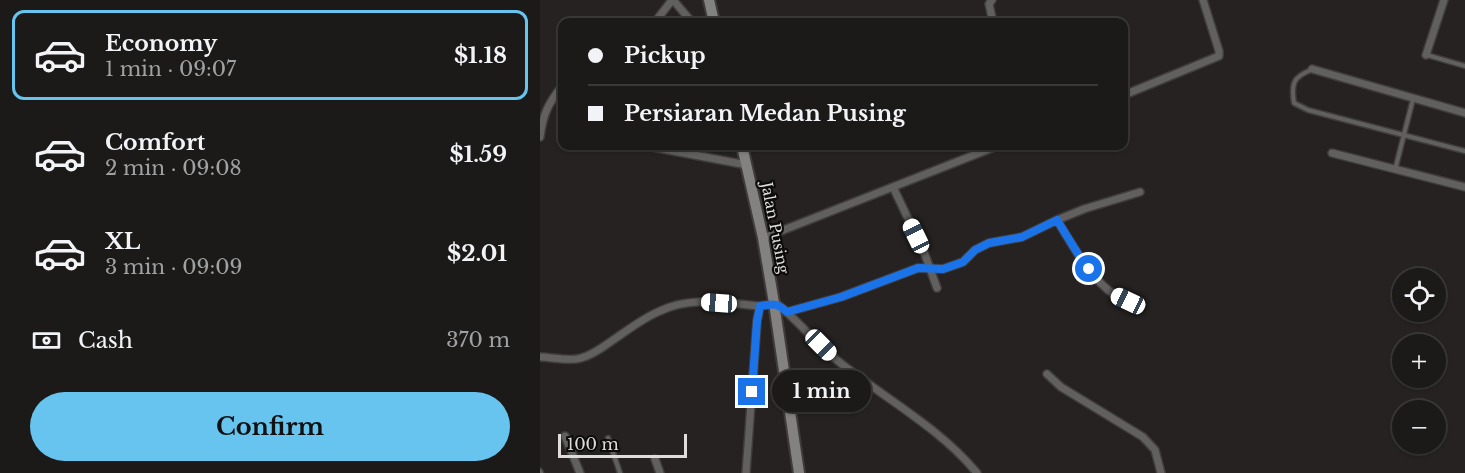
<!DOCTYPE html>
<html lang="en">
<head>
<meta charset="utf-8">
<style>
	:root { --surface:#1c1a19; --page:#292726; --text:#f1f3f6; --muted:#a0a1a2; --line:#3a3838; --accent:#66c4ef }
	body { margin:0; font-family:"Libre Baskerville",serif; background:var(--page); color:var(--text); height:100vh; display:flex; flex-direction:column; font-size:22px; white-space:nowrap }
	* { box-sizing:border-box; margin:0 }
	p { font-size:20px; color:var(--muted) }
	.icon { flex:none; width:33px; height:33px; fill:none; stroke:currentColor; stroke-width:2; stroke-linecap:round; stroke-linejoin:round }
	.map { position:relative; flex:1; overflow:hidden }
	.side { display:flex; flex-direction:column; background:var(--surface); width:540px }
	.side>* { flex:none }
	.top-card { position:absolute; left:18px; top:18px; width:570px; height:132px; border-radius:12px; box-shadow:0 2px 4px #0004,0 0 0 2px var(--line); display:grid; align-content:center; height:132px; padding:0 30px; background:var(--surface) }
	.fabs { position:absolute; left:852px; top:268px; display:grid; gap:12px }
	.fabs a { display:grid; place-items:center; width:54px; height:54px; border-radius:50%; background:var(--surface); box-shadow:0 2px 4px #0004,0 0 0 2px var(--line); font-size:30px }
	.scale { position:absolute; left:18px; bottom:15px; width:129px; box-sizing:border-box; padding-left:6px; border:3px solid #dedddc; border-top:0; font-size:16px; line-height:21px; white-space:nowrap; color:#dedddc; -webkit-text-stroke:4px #0d0c0b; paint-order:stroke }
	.end { position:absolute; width:27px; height:27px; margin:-14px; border:8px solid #1a73e8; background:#fff; box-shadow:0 0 0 3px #fff }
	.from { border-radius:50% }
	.bubble { position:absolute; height:42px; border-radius:21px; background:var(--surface); box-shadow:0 2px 4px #0004,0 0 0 2px var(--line); font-size:20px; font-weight:700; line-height:42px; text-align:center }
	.car { position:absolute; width:18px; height:36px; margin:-18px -9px; border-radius:8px; box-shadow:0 0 4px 2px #0007; background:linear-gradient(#fff 24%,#345 0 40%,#fff 0 76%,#345 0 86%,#fff 0) }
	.top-card b { display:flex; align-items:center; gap:21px; height:57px; font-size:22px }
	.top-card b+b { border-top:2px solid var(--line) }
	.top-card i { width:15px; height:15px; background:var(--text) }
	ul { padding:10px 0 0; list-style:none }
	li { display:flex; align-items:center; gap:18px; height:90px; margin:0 12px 9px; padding:0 18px; border:3px solid transparent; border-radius:12px }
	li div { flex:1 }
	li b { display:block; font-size:22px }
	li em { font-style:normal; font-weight:700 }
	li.on { border-color:var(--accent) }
	li>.icon { width:54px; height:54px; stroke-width:1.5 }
	.pay { display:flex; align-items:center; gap:15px; height:66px; padding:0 30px; font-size:22px }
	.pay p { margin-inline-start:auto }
	.primary-button { display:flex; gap:12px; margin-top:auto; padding:12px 30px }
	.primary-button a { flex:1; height:69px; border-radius:36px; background:var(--accent); color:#111; font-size:24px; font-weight:700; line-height:69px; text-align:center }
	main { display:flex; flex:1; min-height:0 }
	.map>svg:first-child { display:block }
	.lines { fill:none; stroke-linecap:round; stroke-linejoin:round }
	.service-casing { stroke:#3f3c3b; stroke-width:7 }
	.minor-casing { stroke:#3f3c3b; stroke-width:10 }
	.secondary-casing { stroke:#3f3c3b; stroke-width:14 }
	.service { stroke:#61605f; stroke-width:4 }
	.minor { stroke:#61605f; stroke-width:7 }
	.secondary { stroke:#848281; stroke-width:10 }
	.route { stroke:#1a73e8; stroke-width:8 }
	.labels { text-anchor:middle; stroke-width:4.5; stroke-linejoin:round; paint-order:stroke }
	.street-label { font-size:15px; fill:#dedddc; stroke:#0d0c0b }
</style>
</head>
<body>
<main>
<section class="side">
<ul>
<li class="on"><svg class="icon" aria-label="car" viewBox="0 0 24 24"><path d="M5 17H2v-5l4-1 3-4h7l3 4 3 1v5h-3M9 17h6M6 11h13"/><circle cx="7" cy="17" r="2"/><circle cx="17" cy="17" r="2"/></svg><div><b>Economy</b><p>1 min · 09:07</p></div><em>$1.18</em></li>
<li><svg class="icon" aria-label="car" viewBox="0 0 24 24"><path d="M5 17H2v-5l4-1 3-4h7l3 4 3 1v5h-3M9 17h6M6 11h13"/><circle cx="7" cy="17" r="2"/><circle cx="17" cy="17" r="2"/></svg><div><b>Comfort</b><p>2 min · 09:08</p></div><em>$1.59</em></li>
<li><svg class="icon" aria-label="car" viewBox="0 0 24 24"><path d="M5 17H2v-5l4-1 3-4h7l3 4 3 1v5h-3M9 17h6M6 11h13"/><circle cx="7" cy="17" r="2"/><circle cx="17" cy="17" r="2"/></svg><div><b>XL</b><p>3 min · 09:09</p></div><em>$2.01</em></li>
</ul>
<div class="pay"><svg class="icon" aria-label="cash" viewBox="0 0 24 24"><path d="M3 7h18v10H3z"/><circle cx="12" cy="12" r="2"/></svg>Cash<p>370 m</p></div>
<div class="primary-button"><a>Confirm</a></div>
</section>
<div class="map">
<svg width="925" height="473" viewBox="0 0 925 473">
	<rect width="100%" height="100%" fill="#252221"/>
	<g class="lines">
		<defs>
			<path id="service" d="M887,55l38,11
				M771,70c-18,7 -20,14 -17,33l14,7 157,41
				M855,170l18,-71
				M68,438l12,35
				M0,471l1,2"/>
			<path id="minor" d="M133,0l19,22
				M452,0l-3,4 4,18
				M115,22l17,-22
				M886,55l18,-55
				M772,69l153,44
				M584,95l95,-39v-5l-16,-51
				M0,137c3,-23 8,-33 22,-51
				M107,146l100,19
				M792,153l133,34
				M353,187l31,65 13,36
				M517,220l27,-11 56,-17
				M223,238l234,-92
				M247,312l54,-15 77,-29 25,1 20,-7 12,-12 14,-7 33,-6 35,-17c14,23 35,61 58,75 4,3 8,4 13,6
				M0,357c13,0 28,5 41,1 12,-3 22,-11 32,-18 15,-10 30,-22 47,-29 31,-15 66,-8 100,-5
				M507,374l14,13 82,50 12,13 6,23
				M25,436l15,37
				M115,459l5,14
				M206,473l11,-152 3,-15 17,-2c22,17 39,40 61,57 46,37 101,66 139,112"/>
			<path id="secondary" d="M169,0l5,22
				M202,146l21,92 11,65 25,170"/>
		</defs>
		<!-- service casing -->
		<use href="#service" class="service-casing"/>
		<!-- minor casing -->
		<use href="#minor" class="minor-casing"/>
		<!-- secondary casing -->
		<use href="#secondary" class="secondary-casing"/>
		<!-- service -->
		<use href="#service" class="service"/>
		<!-- minor -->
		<use href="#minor" class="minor"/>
		<!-- secondary -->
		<use href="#secondary" class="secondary"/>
	</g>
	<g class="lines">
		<!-- route -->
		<path class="route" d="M212,392l5,-71 3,-15c14,-2 16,-4 27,6l54,-15 77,-29 25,1 20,-7 12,-12 14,-7 33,-6 35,-17 23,37 9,12"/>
	</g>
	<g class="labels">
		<!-- street labels -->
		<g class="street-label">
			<text transform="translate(235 228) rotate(79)" y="5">Jalan Pusing</text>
		</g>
	</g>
</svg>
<div class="fabs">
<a><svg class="icon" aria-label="locate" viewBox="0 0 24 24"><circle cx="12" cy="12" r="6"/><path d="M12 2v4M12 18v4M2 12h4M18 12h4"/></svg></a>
<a>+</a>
<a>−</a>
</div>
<div class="scale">100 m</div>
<i class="end from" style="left:549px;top:269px"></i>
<i class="end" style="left:212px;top:392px"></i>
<div class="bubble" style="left:232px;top:370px;width:99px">1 min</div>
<i class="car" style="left:376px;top:236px;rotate:334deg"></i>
<i class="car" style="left:588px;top:301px;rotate:295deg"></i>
<i class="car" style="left:179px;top:303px;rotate:274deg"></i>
<i class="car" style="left:281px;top:345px;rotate:135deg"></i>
<div class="top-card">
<b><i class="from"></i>Pickup</b>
<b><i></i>Persiaran Medan Pusing</b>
</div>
</div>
</main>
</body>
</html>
